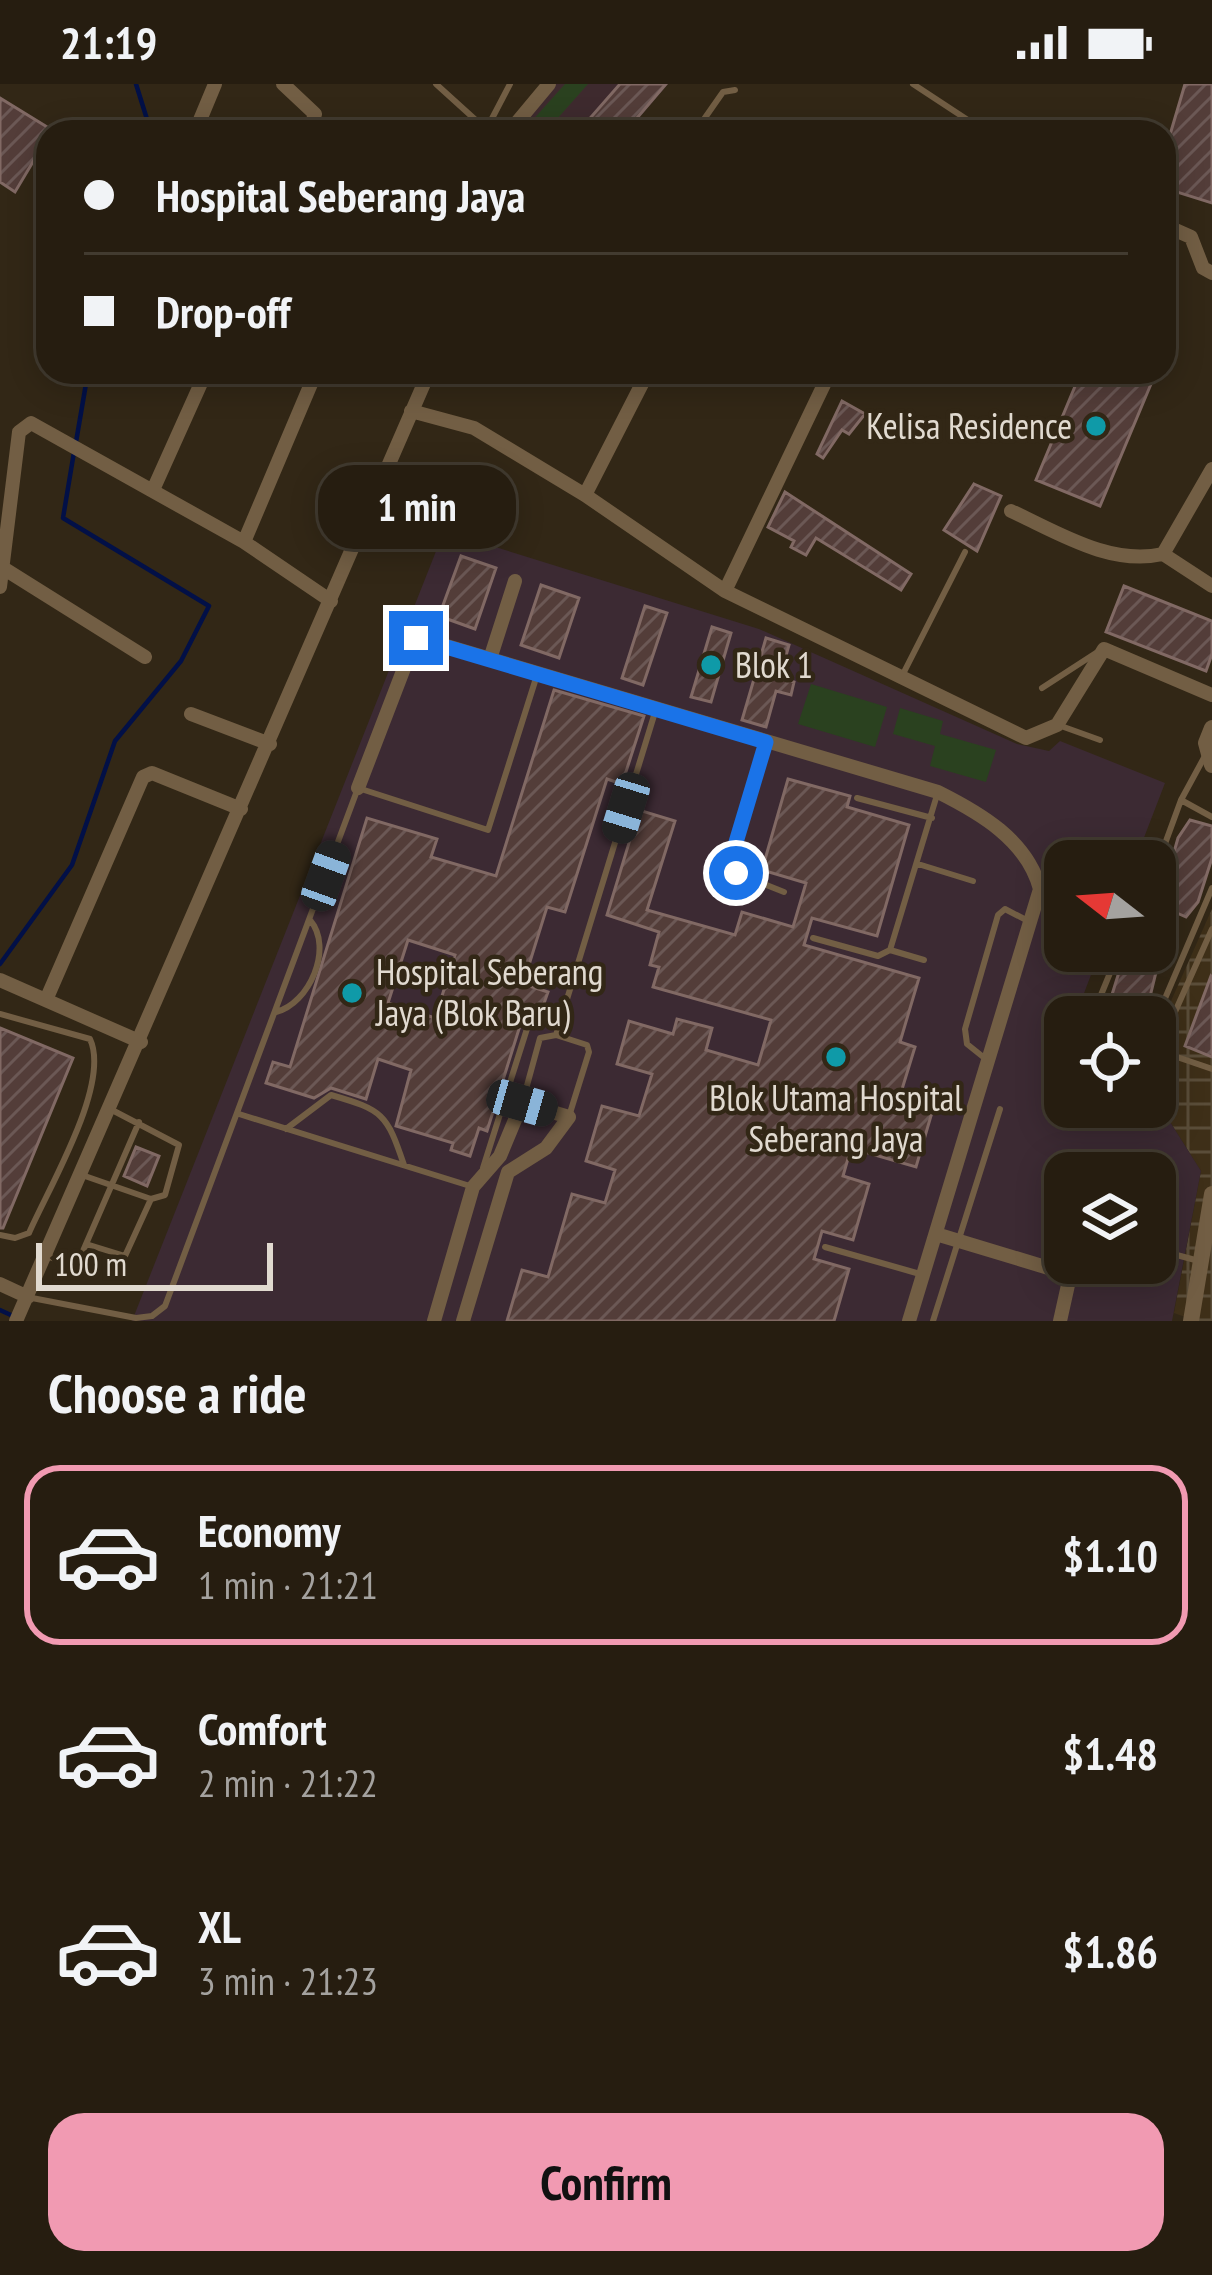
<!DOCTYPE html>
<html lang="en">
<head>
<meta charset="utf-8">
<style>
	:root { --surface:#261d10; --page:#322a1e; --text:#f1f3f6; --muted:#a4a29f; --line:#423b30; --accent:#f19ab2 }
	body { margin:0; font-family:"PT Sans Narrow",sans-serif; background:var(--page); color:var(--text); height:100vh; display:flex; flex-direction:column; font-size:45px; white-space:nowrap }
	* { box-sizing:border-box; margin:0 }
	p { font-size:39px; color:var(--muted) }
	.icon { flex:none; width:66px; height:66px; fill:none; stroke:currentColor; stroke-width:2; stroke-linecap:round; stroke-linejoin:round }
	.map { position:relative; height:1237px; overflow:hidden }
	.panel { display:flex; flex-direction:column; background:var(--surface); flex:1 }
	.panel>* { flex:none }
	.top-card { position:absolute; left:36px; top:36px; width:1140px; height:264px; border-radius:36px; box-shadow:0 6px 30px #0003,0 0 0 3px var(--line); display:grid; align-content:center; height:264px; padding:0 48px; background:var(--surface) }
	.needle { width:78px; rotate:287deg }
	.buttons { position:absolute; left:1044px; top:756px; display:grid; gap:24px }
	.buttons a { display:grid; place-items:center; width:132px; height:132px; border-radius:24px; background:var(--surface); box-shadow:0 6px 30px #0003,0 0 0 3px var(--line); font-size:60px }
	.scale { position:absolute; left:36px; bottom:30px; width:237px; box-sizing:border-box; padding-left:12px; border:6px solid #e1dad0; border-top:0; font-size:33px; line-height:42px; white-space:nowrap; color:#e1dad0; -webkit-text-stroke:9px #322716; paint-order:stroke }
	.end { position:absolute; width:54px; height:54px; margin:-27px; border:15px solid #1a73e8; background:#fff; box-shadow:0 0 0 6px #fff }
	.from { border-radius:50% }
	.bubble { position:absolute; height:84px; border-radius:36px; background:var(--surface); box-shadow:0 6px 30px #0003,0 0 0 3px var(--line); font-size:39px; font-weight:800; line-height:84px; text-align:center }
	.car { position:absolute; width:36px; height:72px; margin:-36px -18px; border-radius:15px; box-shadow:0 0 9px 3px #0007; background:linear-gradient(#222 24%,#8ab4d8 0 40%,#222 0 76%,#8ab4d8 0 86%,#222 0) }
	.top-card b { display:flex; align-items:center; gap:42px; height:114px; font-size:45px }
	.top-card b+b { border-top:3px solid var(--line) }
	.top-card i { width:30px; height:30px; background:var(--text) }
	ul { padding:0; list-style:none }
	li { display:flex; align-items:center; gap:36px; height:180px; margin:0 24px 18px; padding:0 24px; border:6px solid transparent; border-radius:36px }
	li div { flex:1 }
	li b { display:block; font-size:45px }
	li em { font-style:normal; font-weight:800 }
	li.selected { border-color:var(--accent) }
	li>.icon { width:108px; height:108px; stroke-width:1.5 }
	h2 { padding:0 48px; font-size:54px; line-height:144px }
	.cta { display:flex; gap:24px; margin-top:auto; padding:24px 48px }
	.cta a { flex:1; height:138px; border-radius:36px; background:var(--accent); color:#111; font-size:48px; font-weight:800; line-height:138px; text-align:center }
	.status { display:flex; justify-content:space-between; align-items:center; height:84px; padding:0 60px; background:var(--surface); direction:ltr }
	.status svg { height:33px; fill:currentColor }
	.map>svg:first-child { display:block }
	.industrial { fill:url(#industrial-grid) }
	.education { fill:#3e2a2e }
	.medical { fill:#3c2a33; fill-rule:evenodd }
	.grass { fill:url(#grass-tufts) }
	.pitch { fill:#2a411f }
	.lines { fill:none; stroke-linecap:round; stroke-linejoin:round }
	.stream { stroke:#021047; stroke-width:4.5 }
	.building { fill:url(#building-hatch); stroke:#816964; stroke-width:3; fill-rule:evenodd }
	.service { stroke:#725e44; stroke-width:6 }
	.minor { stroke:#725e44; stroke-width:14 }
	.tertiary { stroke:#725e44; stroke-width:16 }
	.route { stroke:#1a73e8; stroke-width:15 }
	.culture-dot { fill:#0f9aa8; stroke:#322716; stroke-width:4.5 }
	.labels { text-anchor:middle; stroke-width:9; stroke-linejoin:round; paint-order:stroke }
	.poi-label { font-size:36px; fill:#e1dad0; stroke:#322716; text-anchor:start }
</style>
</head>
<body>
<div class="status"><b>21:19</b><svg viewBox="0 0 49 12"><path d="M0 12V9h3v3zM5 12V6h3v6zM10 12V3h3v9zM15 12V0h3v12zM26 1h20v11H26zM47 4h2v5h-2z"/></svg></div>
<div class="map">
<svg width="1212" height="1237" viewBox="0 0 1212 1237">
	<defs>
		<pattern id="industrial-grid" width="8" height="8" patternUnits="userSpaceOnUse" patternTransform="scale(3)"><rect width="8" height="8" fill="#3e2f18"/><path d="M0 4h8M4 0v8" fill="none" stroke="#5a4d39"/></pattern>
		<pattern id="grass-tufts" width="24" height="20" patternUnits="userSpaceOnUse" patternTransform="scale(3)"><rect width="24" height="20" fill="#2a411f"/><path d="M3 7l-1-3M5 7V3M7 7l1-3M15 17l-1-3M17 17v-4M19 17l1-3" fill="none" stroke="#495c3e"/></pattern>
		<pattern id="building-hatch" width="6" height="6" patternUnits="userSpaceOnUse" patternTransform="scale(3)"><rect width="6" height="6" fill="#533d39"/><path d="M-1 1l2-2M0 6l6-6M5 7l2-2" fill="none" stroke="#6b5855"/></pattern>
	</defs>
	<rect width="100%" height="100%" fill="#322716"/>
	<!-- industrial -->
	<path class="industrial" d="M1212,825v412h-15l-23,-8 27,-142 -46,-73v-61z"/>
	<!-- education -->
	<path class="education" d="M555,0h113l-41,48h-112z"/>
	<!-- medical -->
	<path class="medical" d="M444,447l315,98 258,115 32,7 11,-10 105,42 -30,78h-70v90h35l-25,66h-10v90h90v-9l46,73 -29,150h-1040zM1065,1089h90v90h-90z"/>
	<!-- grass -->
	<path class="grass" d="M565,0h23l-39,44 -27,4z"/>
	<!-- pitch -->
	<path class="pitch" d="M811,600l76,23 -12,40 -77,-23z
		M900,624l43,13 -3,13 56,16 -10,32 -56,-16 5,-20 -42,-12z"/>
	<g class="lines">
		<!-- stream -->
		<path class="stream" d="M136,0l15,48
			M76,358l12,-70
			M0,880l72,-99 43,-124 66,-80 28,-55 -146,-88 11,-66
			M0,1226l13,6"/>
	</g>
	<!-- building -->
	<path class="building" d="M620,0h46l-41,48h-47z
		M1185,0h27v119l-48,-15v-33z
		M0,14l52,32 -37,62 -15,-10z
		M1081,288h75l-56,134 -64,-26z
		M842,317l23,13 -16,20 -7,-4 -19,28 -6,-4z
		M974,400l27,12 -24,55 -33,-21z
		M785,408l126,82 -10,16 -85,-52 -10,17 -15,-8 3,-6 -26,-14z
		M461,472l35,12 -21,61 -36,-13z
		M541,501l38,13 -20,60 -38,-13z
		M1124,502l88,35v33l-6,17 -100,-39z
		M645,522l22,7 -24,72 -21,-7z
		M712,543l19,6 -20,69 -20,-5z
		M766,554l23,7 -9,32 14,5 -3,13 -15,-4 -10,36 -24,-7z
		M554,606l90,26 -22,68 -15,-5 -42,133 -18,-5 -24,77 25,8 -5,14 -19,7 -37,118 -8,-3 -9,28 -19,-6 2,-7 -57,-17 15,-56 -33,-11 -12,40 -35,-11 -17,10 -48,-15 7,-21 17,5 77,-249 70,21 -6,18 65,19zM408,856l47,15 -20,63 -47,-15z
		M788,695l62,17 -3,11 62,18 -32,111 -65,-18 -8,27 115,33 -19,64 15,5 -16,52 34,10 -17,58 -65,-19 -8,28 26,8 -16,56 -31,-9 -8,28 35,10 -15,52h-327l15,-51 26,7 24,-83 33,9 10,-33 -29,-9 16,-55 37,10 13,-42 -35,-10 12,-43 44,13 4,-15 35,9 -6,22 52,15 13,-45 -118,-33 6,-20 -9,-2 9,-33 -52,-17 32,-105 36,11 -28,89 88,25 7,-23 51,15 13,-44 -44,-13z
		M1190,736l22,6v32l-14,44 -12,15 -27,-12 19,-67z
		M1132,867l26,13 -13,53h-40l15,-48z
		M1211,892l1,1v80l-27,-11z
		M0,944l73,30 -70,170h-3z
		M136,1063l23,9 -12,30 -23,-10z"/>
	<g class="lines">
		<!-- service -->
		<path class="service" d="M436,0l53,48
			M913,0l73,48
			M486,46l24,-46
			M695,48l28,-40 12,-2
			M903,590l62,-122
			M1042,604l54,-35
			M1061,642l39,14
			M766,658l-35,117 5,14 48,19
			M857,714l75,20
			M1181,716l31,17
			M918,780l55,17
			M1155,787l26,-71 25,-46
			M1212,845l-50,112 12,15 38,13
			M813,854l65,18 12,-6 47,-155
			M890,866l34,10
			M276,928c33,-8 58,-64 34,-92
			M0,930l90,25c21,45 -41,148 -61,194l-14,5 -15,-3
			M1092,933l27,-66
			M1155,938l57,-134
			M556,951l100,-326
			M987,976l-20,-16 -2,-15 33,-114 7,-6 25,13
			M523,1016l17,-62 16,-3 31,10 2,7 -19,61
			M239,1030l231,72
			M139,1038l-53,122 39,12 26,-57
			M286,1045l45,-34c52,15 56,19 73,70
			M483,1084l48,-152 15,-3 15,4
			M82,1091l69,24 14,-4 14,-50 -67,-35
			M825,1163l95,27
			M1173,1170l26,7
			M46,1172l31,9 9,-21
			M32,1214l104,20 16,-2 13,-10 193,-518 130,42 49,-155
			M933,1237l67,-212"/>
		<!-- minor -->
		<path class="minor" d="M283,0l32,30 -6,18
			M195,48l20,-48
			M509,48l40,-48
			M1164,141l27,12 12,31 9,5
			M411,327l63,17 111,67 140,96 301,147 31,-13 47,-76 108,46
			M153,406l53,-118
			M585,411l63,-123
			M1011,427c48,22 99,55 152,43
			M244,458l72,-170
			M1163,470l49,-85
			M1163,470l49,32
			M3,484l142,89
			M0,503l19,-155 12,-9 213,119 87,59
			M725,507l105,-219
			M490,575l25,-78
			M191,630l79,30
			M358,704l58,-151 522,155c42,21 89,48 102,97l-131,432
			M0,896l141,62
			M46,916l97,-223 9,-4 89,36
			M936,1150l129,39 3,12 -8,36
			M0,1200l28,13
			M16,1237l413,-949
			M434,1237l39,-134 27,-31 22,-53 47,14 -23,31 -38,24 -45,149"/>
		<!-- tertiary -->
		<path class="tertiary" d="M1212,644l-6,15 6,22
			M1191,1237l21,-127"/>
	</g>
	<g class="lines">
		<!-- route -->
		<path class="route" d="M416,554l350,104 -35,117 5,14"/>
	</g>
	<!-- markers -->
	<g class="culture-dot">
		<circle cx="1096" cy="342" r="12"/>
		<circle cx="711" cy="581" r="12"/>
		<circle cx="352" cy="909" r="12"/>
		<circle cx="836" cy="973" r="12"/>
	</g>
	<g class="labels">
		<!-- poi labels -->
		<g class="poi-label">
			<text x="1072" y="355" text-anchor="end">Kelisa Residence</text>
			<text x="735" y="594">Blok 1</text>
			<text x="376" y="901">Hospital Seberang<tspan x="376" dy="41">Jaya (Blok Baru)</tspan></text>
			<text x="836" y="1027" text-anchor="middle">Blok Utama Hospital<tspan x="836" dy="41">Seberang Jaya</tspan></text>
		</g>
	</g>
</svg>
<div class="buttons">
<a><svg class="needle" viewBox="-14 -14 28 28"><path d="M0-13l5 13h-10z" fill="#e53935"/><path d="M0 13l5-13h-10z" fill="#a4a29f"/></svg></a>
<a><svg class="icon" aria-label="locate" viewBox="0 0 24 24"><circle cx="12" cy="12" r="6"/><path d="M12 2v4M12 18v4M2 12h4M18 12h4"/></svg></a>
<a><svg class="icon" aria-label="layers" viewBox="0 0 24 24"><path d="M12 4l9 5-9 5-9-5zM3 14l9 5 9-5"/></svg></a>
</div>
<div class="scale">100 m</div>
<i class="end from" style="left:736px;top:789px"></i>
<i class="end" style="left:416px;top:554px"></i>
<div class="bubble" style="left:318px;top:381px;width:198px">1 min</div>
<i class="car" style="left:626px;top:724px;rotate:197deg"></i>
<i class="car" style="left:326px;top:792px;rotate:20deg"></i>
<i class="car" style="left:522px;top:1019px;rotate:106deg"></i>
<div class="top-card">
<b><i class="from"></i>Hospital Seberang Jaya</b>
<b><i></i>Drop-off</b>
</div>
</div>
<section class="panel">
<h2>Choose a ride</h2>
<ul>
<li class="selected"><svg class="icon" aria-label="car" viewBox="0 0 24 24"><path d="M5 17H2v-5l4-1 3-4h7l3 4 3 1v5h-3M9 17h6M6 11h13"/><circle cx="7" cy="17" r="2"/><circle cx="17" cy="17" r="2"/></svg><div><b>Economy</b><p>1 min · 21:21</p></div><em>$1.10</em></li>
<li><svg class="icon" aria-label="car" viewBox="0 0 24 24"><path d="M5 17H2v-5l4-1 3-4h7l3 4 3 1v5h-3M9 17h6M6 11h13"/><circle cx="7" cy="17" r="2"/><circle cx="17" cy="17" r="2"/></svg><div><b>Comfort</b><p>2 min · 21:22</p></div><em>$1.48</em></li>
<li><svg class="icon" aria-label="car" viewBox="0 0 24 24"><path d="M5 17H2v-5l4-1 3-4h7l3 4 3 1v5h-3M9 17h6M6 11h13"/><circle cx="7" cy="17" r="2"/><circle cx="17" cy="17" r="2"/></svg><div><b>XL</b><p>3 min · 21:23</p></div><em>$1.86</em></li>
</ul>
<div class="cta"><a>Confirm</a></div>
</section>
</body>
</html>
